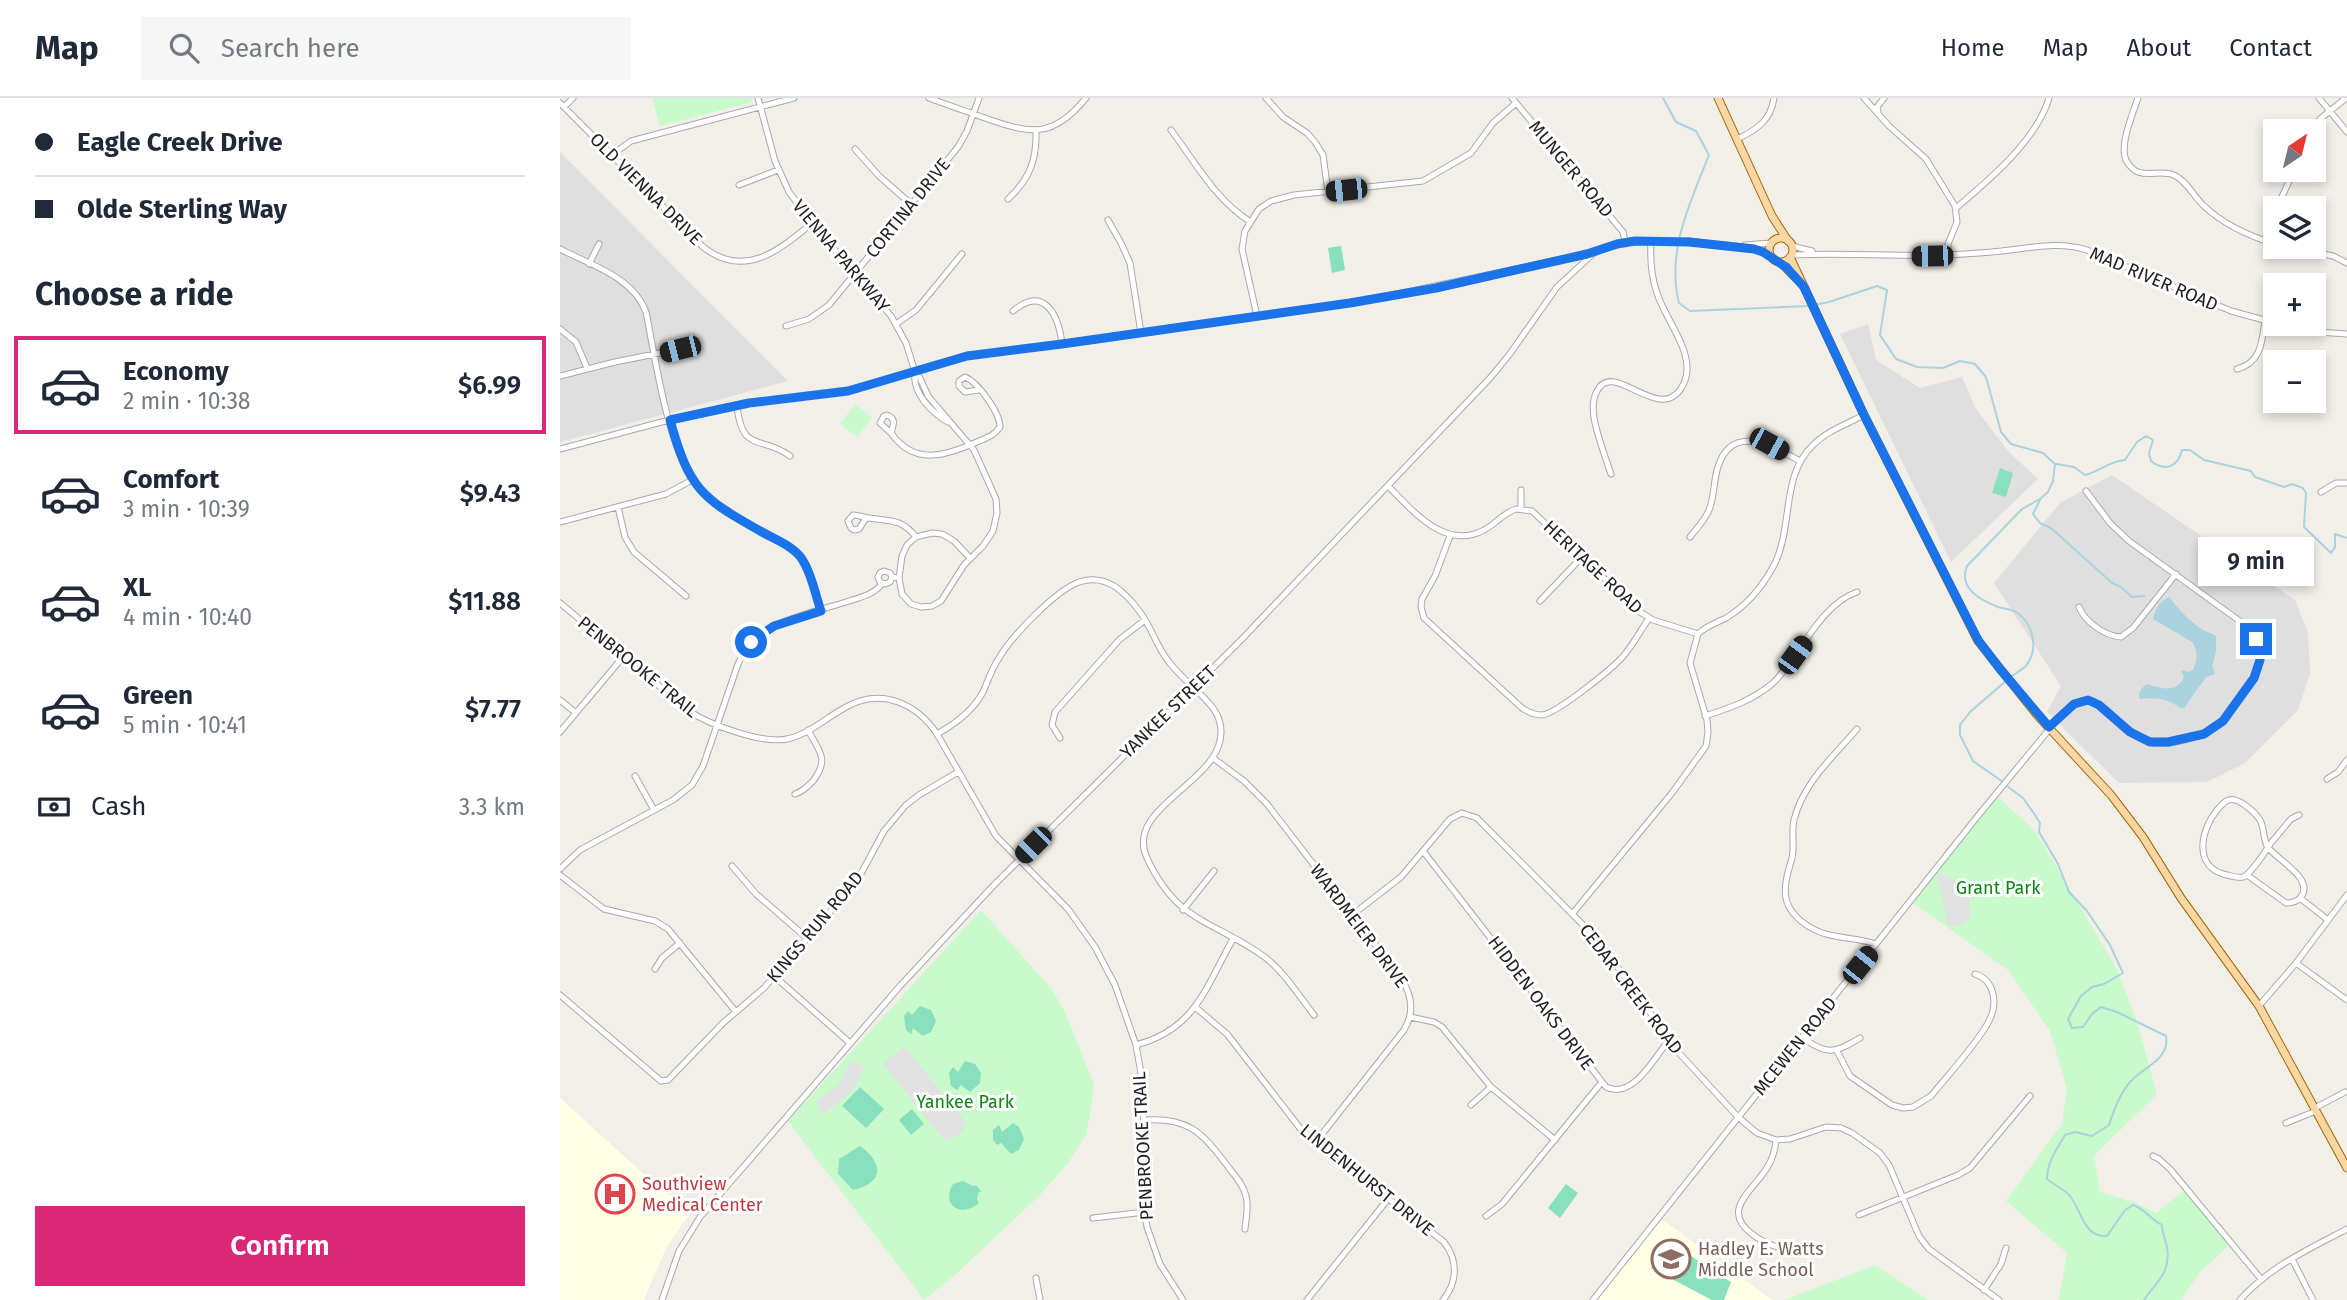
<!DOCTYPE html>
<html lang="en">
<head>
<meta charset="utf-8">
<style>
	:root { --surface:#fff; --page:#f6f6f7; --text:#1f2937; --muted:#747a83; --line:#e0e1e3; --accent:#db2777 }
	body { margin:0; font-family:"Fira Sans",sans-serif; background:var(--page); color:var(--text); height:100vh; display:flex; flex-direction:column; font-size:26px; white-space:nowrap }
	* { box-sizing:border-box; margin:0 }
	p { font-size:23px; color:var(--muted) }
	.icon { flex:none; width:38px; height:38px; fill:none; stroke:currentColor; stroke-width:2; stroke-linecap:round; stroke-linejoin:round }
	.map { position:relative; flex:1; overflow:hidden }
	.details { display:flex; flex-direction:column; background:var(--surface); width:560px }
	.details>* { flex:none }
	.banner { display:grid; align-content:center; height:154px; padding:0 35px; background:var(--surface) }
	.needle { width:46px; rotate:35deg }
	.fabs { position:absolute; left:1703px; top:21px; display:grid; gap:14px }
	.fabs a { display:grid; place-items:center; width:63px; height:63px; border-radius:0px; background:var(--surface); box-shadow:0 4px 10px #0003; font-size:35px }
	.end { position:absolute; width:32px; height:32px; margin:-16px; border:9px solid #1a73e8; background:#fff; box-shadow:0 0 0 4px #fff }
	.from { border-radius:50% }
	.bubble { position:absolute; height:49px; border-radius:0px; background:var(--surface); box-shadow:0 4px 10px #0003; font-size:23px; font-weight:600; line-height:49px; text-align:center }
	.car { position:absolute; width:21px; height:42px; margin:-21px -10px; border-radius:9px; box-shadow:0 0 5px 2px #0007; background:linear-gradient(#222 24%,#8ab4d8 0 40%,#222 0 76%,#8ab4d8 0 86%,#222 0) }
	.banner b { display:flex; align-items:center; gap:24px; height:66px; font-size:26px }
	.banner b+b { border-top:2px solid var(--line) }
	.banner i { width:18px; height:18px; background:var(--text) }
	ul { padding:0; list-style:none }
	li { display:flex; align-items:center; gap:21px; height:98px; margin:0 14px 10px; padding:0 21px; border:4px solid transparent; border-radius:0px }
	li div { flex:1 }
	li b { display:block; font-size:26px }
	li em { font-style:normal; font-weight:600 }
	li.current { border-color:var(--accent) }
	li>.icon { width:63px; height:63px; stroke-width:1.5 }
	h2 { padding:0 35px; font-size:32px; line-height:84px }
	.pay { display:flex; align-items:center; gap:18px; height:77px; padding:0 35px; font-size:26px }
	.pay p { margin-inline-start:auto }
	.cta { display:flex; gap:14px; margin-top:auto; padding:14px 35px }
	.cta a { flex:1; height:80px; border-radius:0px; background:var(--accent); color:#fff; font-size:28px; font-weight:600; line-height:80px; text-align:center }
	header { display:flex; align-items:center; gap:42px; box-sizing:border-box; height:98px; padding:0 35px; background:var(--surface); border-bottom:2px solid var(--line) }
	header strong { font-size:33px }
	nav { display:flex; gap:38px; margin-inline-start:auto; font-size:24px }
	.search { width:490px; height:63px; background:var(--page); display:flex; align-items:center; gap:18px; box-sizing:border-box; padding:0 24px; border-radius:0px; color:var(--muted); font-size:26px }
	main { display:flex; flex:1; min-height:0 }
	.map>svg:first-child { display:block }
	.residential { fill:#e0dfdf }
	.education { fill:#ffffe5 }
	.park { fill:#c8facc }
	.pitch { fill:#88e0be }
	.parking { fill:#e2e2e2 }
	.water { fill:#aad3df }
	.lines { fill:none; stroke-linecap:round; stroke-linejoin:round }
	.stream { stroke:#aad3df; stroke-width:2 }
	.minor-casing { stroke:#a9a9a9; stroke-width:7 }
	.major-casing { stroke:#a06b00; stroke-width:9 }
	.minor { stroke:#fff; stroke-width:5 }
	.major { stroke:#fcd6a4; stroke-width:7 }
	.route { stroke:#1a73e8; stroke-width:9 }
	.labels { text-anchor:middle; stroke-width:6; stroke-linejoin:round; paint-order:stroke }
	.street-label { font-size:18px; fill:#222; stroke:#fff }
	.park-label { font-size:18px; fill:#0c8416; stroke:#fff }
	.health-label { font-size:18px; fill:#be3a42; stroke:#fff; text-anchor:start }
	.education-label { font-size:18px; fill:#785e54; stroke:#fff; text-anchor:start }
</style>
</head>
<body>
<header>
<strong>Map</strong>
<div class="search"><svg class="icon" aria-label="search" viewBox="0 0 24 24"><circle cx="10" cy="10" r="6"/><path d="M15 15l6 6"/></svg>Search here</div>
<nav><a>Home</a><a>Map</a><a>About</a><a>Contact</a></nav>
</header>
<main>
<section class="details">
<div class="banner">
<b><i class="from"></i>Eagle Creek Drive</b>
<b><i></i>Olde Sterling Way</b>
</div>
<h2>Choose a ride</h2>
<ul>
<li class="current"><svg class="icon" aria-label="car" viewBox="0 0 24 24"><path d="M5 17H2v-5l4-1 3-4h7l3 4 3 1v5h-3M9 17h6M6 11h13"/><circle cx="7" cy="17" r="2"/><circle cx="17" cy="17" r="2"/></svg><div><b>Economy</b><p>2 min · 10:38</p></div><em>$6.99</em></li>
<li><svg class="icon" aria-label="car" viewBox="0 0 24 24"><path d="M5 17H2v-5l4-1 3-4h7l3 4 3 1v5h-3M9 17h6M6 11h13"/><circle cx="7" cy="17" r="2"/><circle cx="17" cy="17" r="2"/></svg><div><b>Comfort</b><p>3 min · 10:39</p></div><em>$9.43</em></li>
<li><svg class="icon" aria-label="car" viewBox="0 0 24 24"><path d="M5 17H2v-5l4-1 3-4h7l3 4 3 1v5h-3M9 17h6M6 11h13"/><circle cx="7" cy="17" r="2"/><circle cx="17" cy="17" r="2"/></svg><div><b>XL</b><p>4 min · 10:40</p></div><em>$11.88</em></li>
<li><svg class="icon" aria-label="car" viewBox="0 0 24 24"><path d="M5 17H2v-5l4-1 3-4h7l3 4 3 1v5h-3M9 17h6M6 11h13"/><circle cx="7" cy="17" r="2"/><circle cx="17" cy="17" r="2"/></svg><div><b>Green</b><p>5 min · 10:41</p></div><em>$7.77</em></li>
</ul>
<div class="pay"><svg class="icon" aria-label="cash" viewBox="0 0 24 24"><path d="M3 7h18v10H3z"/><circle cx="12" cy="12" r="2"/></svg>Cash<p>3.3 km</p></div>
<div class="cta"><a>Confirm</a></div>
</section>
<div class="map">
<svg width="1787" height="1202" viewBox="0 0 1787 1202">
	<rect width="100%" height="100%" fill="#f2efe9"/>
	<!-- residential -->
	<path class="residential" d="M0,54l228,229 -228,61z
		M1308,226l8,36 44,28 42,-11 14,32 32,42 30,28 -87,83 -111,-228z
		M1552,377l183,125 13,33 2,40 -12,37 -53,53 -38,19 -88,1 -72,-71 14,-26 -67,-103 66,-80z"/>
	<!-- education -->
	<path class="education" d="M0,1000l87,79 44,35 -25,36 -22,52h-84z
		M1099,1119l113,83h-179z"/>
	<!-- park -->
	<path class="park" d="M92,0h99l1,4 -92,24z
		M295,306l17,14 -15,19 -17,-13z
		M1435,696l40,37 82,138 20,53 20,72 -63,62 6,36 36,11 20,10 30,-24 45,55 -32,29 -18,27h-122l8,-47 -61,-52 56,-77 5,-35 -17,-58 -42,-61 -98,-69z
		M421,812l70,78 14,24 29,72 -4,31 -4,20 -18,28 -29,33 -84,79 -31,25 -136,-179z
		M1315,1167l53,35h-143z"/>
	<!-- pitch -->
	<path class="pitch" d="M781,148l4,24 -13,3 -4,-25z
		M1440,370l13,5 -7,24 -14,-4z
		M360,908l11,4 5,11 -5,11 -8,4 -10,-8 -2,6 -5,-4 -2,-14 4,-5 4,4z
		M405,963l10,3 6,9 -1,10 -10,9 -9,-7 -4,5 -6,-4 -2,-13 4,-6 5,5z
		M300,989l24,22 -18,19 -24,-22z
		M352,1011l12,15 -13,11 -12,-15z
		M453,1025l6,4 5,12 -5,11 -8,4 -10,-11 -4,2 -4,-5v-10l6,-5 3,7z
		M300,1048c25,18 23,37 -7,44l-15,-16 1,-15z
		M403,1083l10,5 3,-1 5,6 -3,2 -1,7 2,3c-17,15 -39,3 -26,-19z
		M1006,1086l12,9 -18,25 -12,-10z
		M1108,1143l63,41 -7,18h-12l-61,-32z"/>
	<!-- parking -->
	<path class="parking" d="M1377,775l23,9 7,6 3,9v20l-9,9 -14,-1z
		M344,948l61,75 -3,4 3,3 -15,12 -2,-3 -4,3 -61,-76z
		M291,963l13,5 -7,17 -7,10 -28,22 -6,-14 23,-16z"/>
	<!-- water -->
	<path class="water" d="M1609,499c9,11 19,23 31,31 5,4 10,4 16,8v16l-4,14 3,8 -9,3 -22,31h-4c-11,-9 -27,-11 -40,-9 -3,-7 2,-10 6,-15 15,4 30,10 38,-7l-3,-7 8,2 4,-2c4,-10 6,-18 -1,-28l-39,-23c2,-10 6,-17 16,-22z"/>
	<g class="lines">
		<!-- stream -->
		<path class="stream" d="M1103,0l13,24 20,9 13,24c-19,48 -43,96 -30,148l11,8 118,-5
			M1254,207l15,-3 48,-16 10,4 -7,45 16,24 21,8 26,1 17,-7 15,3 11,13 15,55 10,12 32,9 12,11 -2,17 -5,11 -8,7 -18,10 -55,57c-9,22 13,34 31,41 7,2 16,2 21,7 15,12 20,37 6,53 -4,3 -9,6 -13,9
			M1496,366l18,3 11,8c15,-4 25,-14 40,-15l12,-18 9,-6 7,4 -4,13 2,8c14,11 27,6 31,-11h8l14,10 47,11 4,6 29,10 8,-3 11,4 3,5 -2,34 27,26 4,-6v-13l12,4
			M1480,402l-7,14 7,9 11,5 61,55 9,4 11,10 12,-1
			M1443,684l-30,-21 -13,-26v-10l10,-13 37,-32
			M1447,688l16,12 12,17 5,8 -1,9 19,32 11,28 18,19 23,34 13,28 -19,11 -12,3 -11,9 -13,23 4,9 11,-1 9,-13 9,-7 16,5 49,24c4,23 -21,30 -35,45 -11,12 -17,28 -22,44l-17,11 -17,-4 -10,3c-8,14 -18,27 -18,44 7,6 18,11 23,17 11,14 14,42 37,40l18,-26 8,-5c11,3 17,14 29,20 0,8 4,15 5,23 4,25 -10,33 -23,52"/>
		<defs>
			<path id="minor" d="M198,0l17,63 14,31 23,31 79,93 15,27 9,29 5,6 8,18 46,54 22,49 1,14 -4,18 -10,15 -19,19 -23,36 -9,5 -11,1 -10,-3 -9,-10 -3,-16 3,-22 5,-11 9,-8 16,-4 10,1 12,7 16,17
				M369,0c18,7 37,13 56,20 45,16 68,21 101,-20
				M706,0l17,19 24,16 8,9 8,13 5,37
				M952,0l111,134 2,10
				M1304,0l25,28 37,33 29,47 2,16 -9,22v11
				M1578,0c-5,15 -19,48 -12,62 12,23 31,8 48,15 13,6 20,22 30,31 20,19 45,30 71,38
				M1759,0l28,34
				M0,5l142,143c41,34 77,5 110,-23
				M4,9l9,-9
				M1318,15l-1,-6 7,-9
				M611,32c25,33 43,68 78,91
				M1751,33l9,-12 26,-21
				M1177,41c20,-9 34,-19 37,-41
				M295,51l24,27 32,28
				M52,57l19,-14 163,-43
				M179,87l39,-15
				M448,101c21,-19 29,-39 28,-68
				M1396,110c32,-27 81,-68 93,-110
				M1717,110l17,-38
				M548,122l13,23 9,20 11,70
				M1705,143l10,-28
				M1185,147l26,-2
				M1232,148l20,5
				M1727,149l46,9 14,7
				M0,151c31,16 73,28 86,63 10,49 22,142 55,179 18,20 43,31 67,44 12,7 26,12 34,25 10,14 13,35 19,51
				M1232,157c51,-3 104,2 156,0 18,-1 36,-2 54,-4 29,-3 56,-10 85,-1l144,61 44,12
				M29,166l10,-20
				M453,213c32,-27 46,6 49,33
				M697,218l-15,-67 3,-18 14,-22 12,-8 23,-6 129,-14 48,-28 22,-30 23,-20
				M336,226l20,-14 46,-56
				M1717,226l41,8 29,2
				M226,228l23,-7 20,-14 129,-158 9,-16 12,-33
				M0,231l16,13 11,26
				M1677,271c24,-6 25,-27 28,-48
				M355,274c-3,21 16,40 33,50
				M0,278l55,-14 65,-13 14,-9
				M177,308c5,48 25,29 53,50
				M331,335l-11,-10 4,-7 3,-1c10,4 6,10 4,18 24,34 55,22 86,9 9,-4 17,-6 23,-15 0,-14 -22,-45 -35,-50l-6,4v5l6,6 14,-2
				M0,351l109,-29 80,-17 99,-12 119,-35 143,-18 263,-39 214,-45 38,-12 64,-1 46,5 22,3 14,8
				M1051,376c-6,-17 -12,-34 -16,-51 -2,-9 -3,-23 2,-32 17,-34 65,39 87,-8 13,-29 -19,-63 -27,-90 -6,-17 -7,-34 -6,-52
				M828,388c25,25 57,65 96,44 12,-6 19,-17 32,-21l16,2 108,101 13,8 45,14
				M961,392v19
				M1761,394l15,-9h11
				M58,409l7,30 9,15 52,44
				M306,420l-7,11 -5,1 -3,-2 -3,-7 5,-6c4,0 7,1 11,2 21,5 36,-1 52,20
				M0,424l106,-28 26,-14
				M890,438l-15,40 -13,23 -1,8 3,11 98,90c6,4 12,7 20,7 14,-1 73,-48 83,-61 9,-11 16,-24 24,-36
				M1130,439c7,-9 15,-17 19,-27 6,-14 4,-29 9,-43 14,-45 56,-20 82,-6
				M332,479l-2,5 -5,2 -5,-2 -2,-5 2,-4 4,-2 6,2 2,4 7,1
				M980,503l42,-44
				M0,505l129,108c21,14 73,33 98,28 23,-5 41,-23 61,-33 35,-18 69,-2 89,28l59,102 72,73 27,38 20,38 21,60 5,28 3,52v82l3,20 13,37 23,36
				M1519,509c6,15 26,29 42,30l12,-9 43,-54
				M0,602l16,13
				M1145,618c25,-8 48,-16 68,-33 27,-26 46,-78 84,-91
				M1297,631c-24,28 -54,54 -63,91 -3,13 1,26 -2,38 -8,27 -14,47 13,66 22,16 47,12 71,20
				M0,634l63,-75
				M377,636c18,-10 36,-23 46,-42 5,-11 9,-24 16,-34 13,-22 56,-67 80,-76 28,-9 46,10 61,30 11,15 16,32 26,46 11,16 28,29 41,43 6,6 11,13 13,22 13,57 -98,81 -73,135 31,67 68,62 119,100 19,15 33,38 48,57
				M500,640l-8,-13 3,-13 64,-72 26,-20
				M653,660l31,23 23,23 134,174c11,17 14,34 3,52l-89,113
				M75,678l19,34
				M1767,681l11,-7 9,-12
				M235,696c8,-3 12,-7 18,-13 17,-22 6,-30 -5,-51
				M863,753l183,236c27,13 48,-29 63,-47
				M172,768l24,28 51,44
				M0,771l20,-19 93,-50 19,-15 11,-19 35,-102c19,-44 69,-49 111,-63 13,-4 25,-7 33,-17
				M0,777l44,34 51,12 13,8 68,83
				M1687,777l39,28c6,0 11,-1 15,-6 14,-19 -25,-37 -34,-51 -4,-9 -3,-19 -7,-26 -5,-8 -22,-23 -31,-20 -5,1 -9,7 -12,10 -17,21 -24,58 10,65 4,1 11,3 16,2 7,-2 23,-26 27,-33l21,-25 8,-4
				M1740,800l28,22
				M623,812l31,-39
				M1013,815l99,-120 34,-47 2,-14 -1,-12 -17,-57 8,-29c8,-8 18,-11 28,-16 20,-12 36,-31 47,-51 21,-38 7,-91 40,-122 14,-14 34,-21 51,-30
				M792,817l49,-38 49,-58 12,-6 15,5 122,123 80,112 59,64 19,16 19,7 14,-1 36,-12 15,1 11,5 28,20 9,12 30,71 10,13 70,51
				M1736,865l51,37
				M95,871l7,-11 18,-15
				M214,878l76,67
				M0,897l101,86 7,-1 56,-58 40,-34 93,-107 27,-50 22,-26 13,-10 39,-23
				M1699,908l37,-43 51,-68
				M635,909l32,27 76,98 141,110c14,18 14,40 -1,58
				M850,919l24,5 8,5 49,60 64,53
				M1242,939c25,19 33,16 58,1
				M576,947c60,-16 69,-57 97,-106
				M1277,953l13,25 42,29 11,3 10,-1 18,-11c17,-21 46,-52 58,-75 9,-17 6,-41 -14,-47
				M911,1007l20,-18
				M1755,1010l30,-16
				M584,1022c43,-3 57,11 82,44 7,10 17,19 20,32 3,11 0,22 -1,33
				M1726,1025l30,-12
				M1216,1042c-1,10 -3,18 -8,26 -13,24 -49,43 -16,68 9,7 17,11 29,14
				M1593,1058l6,3 11,10 91,110
				M1299,1117l99,-40 12,-7 60,-72
				M926,1118l16,-12 99,-121
				M533,1120l52,-6
				M1732,1161l21,41
				M476,1180l4,22
				M1424,1192l17,-26 5,-16
				M102,1202l17,-49 21,-34 200,-231 92,-99 250,-248 249,-262 18,-22 48,-68 38,-35
				M747,1202l81,-101
				M1033,1202l384,-483 84,-102 18,-13 14,-1c21,12 36,38 61,42 16,2 43,-5 57,-13 11,-6 18,-17 25,-27 19,-26 36,-46 12,-76l-119,-86 -19,-18 -24,-32
				M1680,1202c29,-33 69,-51 107,-71"/>
			<path id="major" d="M1158,0l54,118 16,25
				M1209 152a12 12 0 1 1 24 0a12 12 0 1 1-24 0Z
				M1230,159l74,158 114,226 60,75 73,79 32,42 38,61 78,108 88,162
				M1220,164l17,17"/>
		</defs>
		<!-- minor casing -->
		<use href="#minor" class="minor-casing"/>
		<!-- major casing -->
		<use href="#major" class="major-casing"/>
		<!-- minor -->
		<use href="#minor" class="minor"/>
		<!-- major -->
		<use href="#major" class="major"/>
	</g>
	<g class="lines">
		<!-- route -->
		<path class="route" d="M191,544l23,-16 47,-15c-6,-17 -9,-37 -19,-52 -9,-13 -26,-19 -40,-27 -61,-34 -73,-43 -92,-112l79,-17 99,-12 119,-35 95,-12 288,-41 86,-15 151,-34 30,-10 18,-3 54,1 65,7 9,3 23,15 18,20 60,128 114,225 22,29 49,58 25,-23 14,-4 11,5 31,27 20,10h18l36,-8 19,-13 31,-43 6,-18 -4,-21"/>
	</g>
	<!-- icons -->
	<defs>
		<symbol id="hospital-ring" viewBox="-11 -11 22 22"><circle r="9.5" fill="#fff" stroke="#e0444e" stroke-width="1.5"/><path d="M-5-5h3v3.5h4V-5h3V5h-3V1.5h-4V5h-3Z" fill="#e0444e"/></symbol>
		<symbol id="school-ring" viewBox="-11 -11 22 22"><circle r="9.5" fill="#fff" stroke="#8d6e63" stroke-width="1.5"/><path d="M0-5L7-2L0 1L-7-2ZM-4 1L0 2.5L4 1V4Q0 6-4 4Z" fill="#8d6e63"/></symbol>
	</defs>
	<g fill-rule="evenodd">
		<use href="#hospital-ring" x="33" y="1074" width="44" height="44"/>
		<use href="#school-ring" x="1089" y="1139" width="44" height="44"/>
	</g>
	<g class="labels">
		<!-- street labels -->
		<g class="street-label">
			<text transform="translate(1011 71) rotate(50)" y="6">MUNGER ROAD</text>
			<text transform="translate(86 91) rotate(45)" y="6">OLD VIENNA DRIVE</text>
			<text transform="translate(348 110) rotate(-51)" y="6">CORTINA DRIVE</text>
			<text transform="translate(281 158) rotate(50)" y="6">VIENNA PARKWAY</text>
			<text transform="translate(1594 181) rotate(23)" y="6">MAD RIVER ROAD</text>
			<text transform="translate(1033 469) rotate(43)" y="6">HERITAGE ROAD</text>
			<text transform="translate(78 569) rotate(39)" y="6">PENBROOKE TRAIL</text>
			<text transform="translate(608 614) rotate(-44)" y="6">YANKEE STREET</text>
			<text transform="translate(799 828) rotate(53)" y="6">WARDMEIER DRIVE</text>
			<text transform="translate(255 829) rotate(-50)" y="6">KINGS RUN ROAD</text>
			<text transform="translate(1071 891) rotate(53)" y="6">CEDAR CREEK ROAD</text>
			<text transform="translate(981 905) rotate(53)" y="6">HIDDEN OAKS DRIVE</text>
			<text transform="translate(1235 948) rotate(-51)" y="6">MCEWEN ROAD</text>
			<text transform="translate(583 1048) rotate(-93)" y="6">PENBROOKE TRAIL</text>
			<text transform="translate(807 1082) rotate(39)" y="6">LINDENHURST DRIVE</text>
		</g>
		<!-- park labels -->
		<g class="park-label">
			<text x="1438" y="796">Grant Park</text>
			<text x="405" y="1010">Yankee Park</text>
		</g>
		<!-- health labels -->
		<g class="health-label">
			<text x="82" y="1092">Southview<tspan x="82" dy="21">Medical Center</tspan></text>
		</g>
		<!-- education labels -->
		<g class="education-label">
			<text x="1138" y="1157">Hadley E. Watts<tspan x="1138" dy="21">Middle School</tspan></text>
		</g>
	</g>
</svg>
<div class="fabs">
<a><svg class="needle" viewBox="-14 -14 28 28"><path d="M0-13l5 13h-10z" fill="#e53935"/><path d="M0 13l5-13h-10z" fill="#747a83"/></svg></a>
<a><svg class="icon" aria-label="layers" viewBox="0 0 24 24"><path d="M12 4l9 5-9 5-9-5zM3 14l9 5 9-5"/></svg></a>
<a>+</a>
<a>−</a>
</div>
<i class="end from" style="left:191px;top:544px"></i>
<i class="end" style="left:1696px;top:541px"></i>
<div class="bubble" style="left:1638px;top:439px;width:116px">9 min</div>
<i class="car" style="left:786px;top:92px;rotate:264deg"></i>
<i class="car" style="left:1372px;top:158px;rotate:269deg"></i>
<i class="car" style="left:120px;top:251px;rotate:256deg"></i>
<i class="car" style="left:1209px;top:346px;rotate:119deg"></i>
<i class="car" style="left:1235px;top:557px;rotate:36deg"></i>
<i class="car" style="left:473px;top:747px;rotate:225deg"></i>
<i class="car" style="left:1300px;top:867px;rotate:39deg"></i>
</div>
</main>
</body>
</html>
